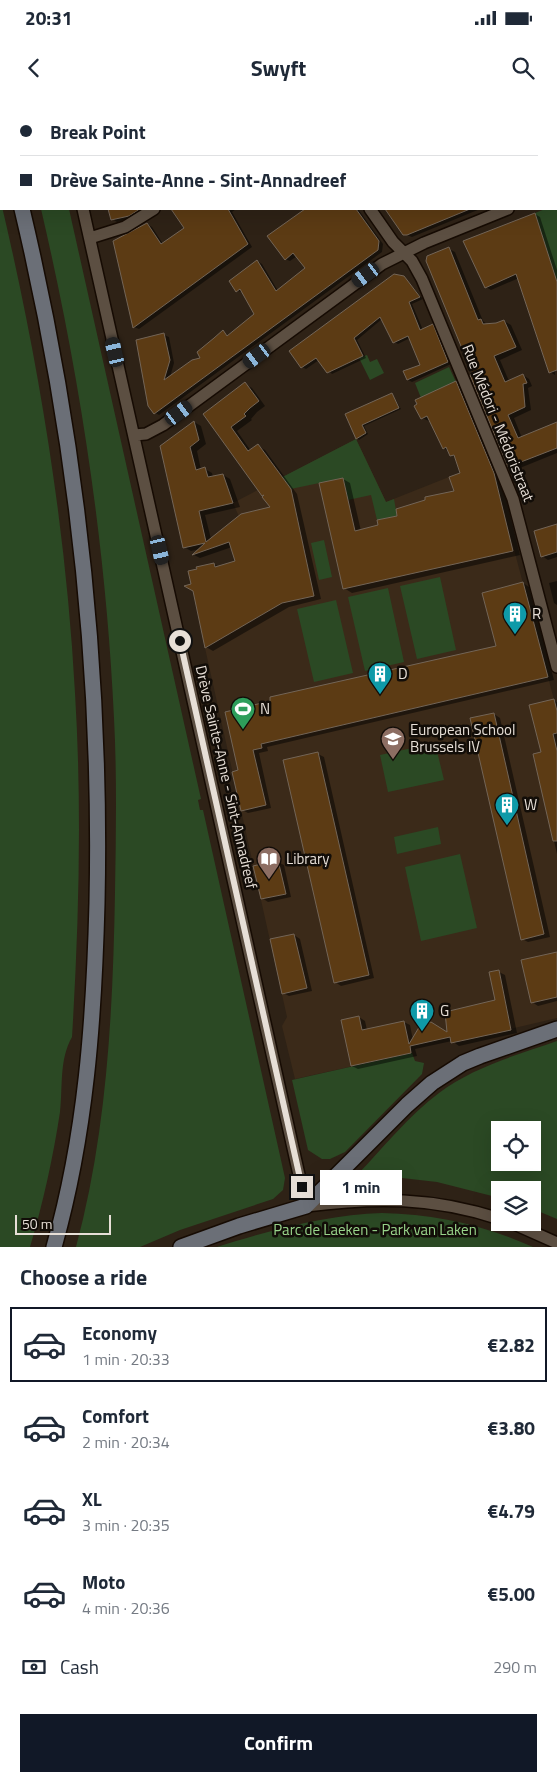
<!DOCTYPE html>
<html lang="en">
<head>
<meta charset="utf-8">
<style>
	:root { --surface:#fff; --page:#f2f2f3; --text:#1f2937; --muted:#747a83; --line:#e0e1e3; --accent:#111827 }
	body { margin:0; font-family:"Titillium Web",sans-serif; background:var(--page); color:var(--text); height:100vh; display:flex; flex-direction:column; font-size:19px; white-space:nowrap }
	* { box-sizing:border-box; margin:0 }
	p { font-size:16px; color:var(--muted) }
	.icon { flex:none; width:28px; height:28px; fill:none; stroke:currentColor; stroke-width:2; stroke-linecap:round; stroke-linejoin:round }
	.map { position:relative; height:1147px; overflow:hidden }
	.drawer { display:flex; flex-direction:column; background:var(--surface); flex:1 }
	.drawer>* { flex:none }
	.banner { position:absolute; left:0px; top:0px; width:558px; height:110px; box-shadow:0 5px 20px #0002; display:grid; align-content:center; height:110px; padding:0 20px; background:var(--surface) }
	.tools { position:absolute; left:491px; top:1021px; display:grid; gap:10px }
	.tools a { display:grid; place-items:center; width:50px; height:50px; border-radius:0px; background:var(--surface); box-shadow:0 5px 20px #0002; font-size:25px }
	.scale { position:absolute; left:15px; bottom:12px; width:96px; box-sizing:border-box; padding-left:5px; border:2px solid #e7dfd7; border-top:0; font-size:14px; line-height:18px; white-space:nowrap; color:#e7dfd7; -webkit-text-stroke:4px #120d08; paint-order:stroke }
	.end { position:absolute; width:22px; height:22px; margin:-11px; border:6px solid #e7dfd7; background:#111; box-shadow:0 0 0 2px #111 }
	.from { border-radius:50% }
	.bubble { position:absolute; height:35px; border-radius:0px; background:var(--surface); box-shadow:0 5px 20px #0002; font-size:16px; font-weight:700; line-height:35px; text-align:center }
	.car { position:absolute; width:15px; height:30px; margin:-15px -8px; border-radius:6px; box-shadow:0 0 4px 1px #0007; background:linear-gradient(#222 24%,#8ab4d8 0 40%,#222 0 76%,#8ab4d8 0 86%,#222 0) }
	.banner b { display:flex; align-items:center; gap:18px; height:48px; font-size:19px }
	.banner b+b { border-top:1px solid var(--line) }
	.banner i { width:12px; height:12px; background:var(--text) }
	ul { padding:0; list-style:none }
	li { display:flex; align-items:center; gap:15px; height:75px; margin:0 10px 8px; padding:0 10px; border:2px solid transparent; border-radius:0px }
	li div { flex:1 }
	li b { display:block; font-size:19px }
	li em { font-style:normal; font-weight:700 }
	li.active { border-color:var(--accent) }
	li>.icon { width:45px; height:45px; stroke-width:1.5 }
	h2 { padding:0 20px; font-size:22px; line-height:60px }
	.pay { display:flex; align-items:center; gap:12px; height:55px; padding:0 20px; font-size:19px }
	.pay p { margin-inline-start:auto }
	.cta { display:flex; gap:10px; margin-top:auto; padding:10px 20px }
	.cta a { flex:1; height:58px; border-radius:0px; background:var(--accent); color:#fff; font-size:20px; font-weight:700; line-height:58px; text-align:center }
	.status { display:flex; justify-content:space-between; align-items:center; height:35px; padding:0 25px; background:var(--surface); direction:ltr }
	.status svg { height:14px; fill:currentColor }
	header { display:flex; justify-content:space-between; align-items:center; height:65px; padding:0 20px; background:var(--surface); font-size:22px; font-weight:700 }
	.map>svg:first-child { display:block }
	.built { fill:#3b2a19 }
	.green { fill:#2b4924; fill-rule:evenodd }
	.shadow { fill:#0007 }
	.building { fill:#5c3b14; stroke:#736557 }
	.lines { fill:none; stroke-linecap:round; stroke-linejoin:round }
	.street-casing { stroke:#160b03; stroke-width:14 }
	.secondary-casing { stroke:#160b03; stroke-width:18 }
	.street { stroke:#5c4f42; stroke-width:11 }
	.secondary { stroke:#6b6f77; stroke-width:15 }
	.route { stroke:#e7dfd7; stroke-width:6 }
	.labels { text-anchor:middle; stroke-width:5; stroke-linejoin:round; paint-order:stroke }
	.street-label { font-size:15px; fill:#e7dfd7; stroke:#120d08 }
	.poi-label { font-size:15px; fill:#e7dfd7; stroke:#120d08; text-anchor:start }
	.park-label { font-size:15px; fill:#98d48a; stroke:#120d08 }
</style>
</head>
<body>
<div class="status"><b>20:31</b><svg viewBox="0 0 49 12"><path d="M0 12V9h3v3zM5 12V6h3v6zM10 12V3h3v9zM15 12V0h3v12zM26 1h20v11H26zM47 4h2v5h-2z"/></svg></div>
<header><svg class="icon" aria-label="back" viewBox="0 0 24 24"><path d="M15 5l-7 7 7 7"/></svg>Swyft<svg class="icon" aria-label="search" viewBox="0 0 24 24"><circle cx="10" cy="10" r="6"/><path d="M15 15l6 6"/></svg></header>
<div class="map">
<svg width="557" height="1147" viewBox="0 0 557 1147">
	<rect width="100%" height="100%" fill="#2e2216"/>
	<!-- built -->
	<path class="built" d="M356,339l30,63 63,-25 7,20 40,-15 61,229v307l-106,25 -2,-10 -40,8 3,12 -117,26 -13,-53 5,-9 -82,-369 73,-43 -45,-102z"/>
	<!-- green -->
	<path class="green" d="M0,98c38,160 66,328 75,495 7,114 4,229 -3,344 -13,23 -9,49 -12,75 -7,46 -17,91 -30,135h-30z
		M557,104v78l-22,-69 10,-4h11z
		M41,109h28l132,590 -3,1 2,10h3l82,368 -2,12 -10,9 -93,31 -40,17h-64c31,-115 37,-237 39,-355 1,-58 2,-116 -1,-174 -8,-171 -34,-342 -73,-509z
		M367,255l3,7 7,-3 7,14 -14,7 -11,-22z
		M449,267l7,15 -35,16 -6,-15z
		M356,339l30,63 8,-3 3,17 -20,4 -6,-25 -23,5 -5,-22 -76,16 -2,-8z
		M324,440l8,37 -13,3 -8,-37z
		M440,477l16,73 -39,9 -17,-73z
		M388,488l16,74 -39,9 -17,-74z
		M336,500l17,73 -39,9 -17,-73z
		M435,643l9,37 -56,12 -8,-37z
		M438,727l3,17 -44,10 -3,-17z
		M460,754l17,74 -56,13 -16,-74z
		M557,941v178l-24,-10 -1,-19h-32v8l-63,-16 -35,-4h-43l-1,-4c26,-27 51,-59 81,-81 34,-26 78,-38 118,-52zM500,1030h32v32h-32z
		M412,953l3,8 9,2 -2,11 -77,78 -15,7h-8l-14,-9 -16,-70z
		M382,1113c53,1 102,12 151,34h-316c50,-16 113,-33 165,-34z"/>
	<!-- shadow -->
	<path class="shadow" d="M111,0h32v1z
		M152,0h60l1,1h-60z
		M230,0h36l1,1h-37z
		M346,0h51l-2,1z
		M405,0h78v1h-77z
		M509,0h26l1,1h-26z
		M549,0h8v73l-1,-72h-9z
		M109,109h35l-18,11 -9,2 -5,-3z
		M177,109h59l-4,3 20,35 -113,82 -5,-2 13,-103 5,3 11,17 23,-16 -12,-17z
		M307,109h51l25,35 -1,8 -223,163 -4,-2 9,-78 5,2 5,26 -4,14 32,-18 21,-27 5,4 27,-22 -12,-22 -6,-1 20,-30 5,3 16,27 29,-22 -10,-13 -7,5 -5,-2 -16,-23z
		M386,109h94l-68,28 -8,-3z
		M535,114l5,3 17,53 -2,105 -5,-3 -31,-94 -28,12 -5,-3z
		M449,149l6,3 28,69 5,4 16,-4 7,4 11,25 -22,10 9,21 14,-6 6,4 3,7 -4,2 3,22 -17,8 8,20 35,-15v30l-42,17 -6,-3 -35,-92z
		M404,177l19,22 -11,5 11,26 10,-4 3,2 15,36 -39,18 -4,-2 13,-14 -11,-28 -12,6 -4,-2 -12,-23 -25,21 9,18 -34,16 -13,-14 -13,9 -4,-2z
		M456,283l8,4 37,91 19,77 -168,38 -8,-5 -1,-109 7,4 11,48 18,-5 77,-34 6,-19 -5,-14 -13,-11 -13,-26 -9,-4z
		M245,284l7,4 13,18 -8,6 -6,7 1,1 -15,11 14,20 7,-5 7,4 32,44 24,105 -32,8 -76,44 -7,-4 -13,-62 21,-21 5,3 18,-5 -5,-15 -32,11 -6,-3 6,-6 -9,2 -7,-4 -22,-101 32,-24 7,4 5,18 -9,7 4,19 4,-1 7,4 1,4 10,-2 7,4 10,28 -35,8 6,24 61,-31 -68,-93z
		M392,294l9,15 -37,17 4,8 -9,6 -2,-2 -10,-24z
		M557,425v32l-9,3 -6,-4z
		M557,481v24l-3,-2 -5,-20z
		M523,483l6,4 25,93 -287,67 1,4 -9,2 12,55 -23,5 -6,-3 -2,-39 -14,-58 271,-66z
		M554,601l3,1v152l-23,-100 9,-2z
		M494,614l6,4 50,219 -22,5 -6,-3z
		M318,654l6,3 50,221 -33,8 -6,-4z
		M278,762l6,3 7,32 -23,5 -6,-4z
		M294,835l6,4 12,52 -23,5 -6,-3z
		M557,854v47l-19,5 -6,-4z
		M499,872l6,3 12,58 -58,13 -7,-5 -37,8 2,7 -59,13 -6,-3 7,-49 6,4 2,9 37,-8 6,3 3,15 36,-6 47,-33z"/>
	<!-- building -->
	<path class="building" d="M108,109h32l-11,7 -18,4z
		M171,109h57l20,35 -115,84 -20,-87 34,-18 14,21 23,-16z
		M305,109h51l23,32 -1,9 -224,164 -6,-8 -12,-66 28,-7 6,27 -6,20 28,-20 8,-2 -3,-6 17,-14 9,-8 4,6 27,-22 -14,-25 -4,3 -7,-11 28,-21 19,31 29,-23 -12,-15 -8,7 -18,-24z
		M385,109h85l-63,26h-4z
		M535,113l22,69v88l-8,3 -33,-99 -31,14 -22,-47z
		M449,147l29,73 3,-1 2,5 13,-1 8,-3 12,27 -22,9 11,26 18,-8 4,9 -4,1 2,23 -17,8 10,23 39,-16v26l-49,19 -38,-92 2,-1 -9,-23 -37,-90 1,-5z
		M394,174l10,2 16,21 -11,5 11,28 13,-6 15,38 -41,18 -4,-9 17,-6 -12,-29 -15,7 -13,-26 -26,21 9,18 -36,17 -11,-15 -15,10 -12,-17z
		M456,281l38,92 19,78 -170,38 -24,-106 24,-5 12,53 23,-6 -1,-5 20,-4 -1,-7 29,-9v-3l29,-6 -5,-14 11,-4 -6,-18 -4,1 -4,-9 -3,2 -16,-33 -6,3 -7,-13 3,-2 -2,-4z
		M245,282l14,19 -9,7 -6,6 2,2 -15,11 17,24 10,-7 33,45 23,107 -32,7 -77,45 -12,-57 -9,-5 7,-2 -3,-13 9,-2 -1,-2 18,-4 1,4 20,-6 -6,-19 -37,13 13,-12 -22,5 -23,-102 34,-25 5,19 -9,7 6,23 9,-3 3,10 15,-3 10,29 -34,8 7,31 35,-28 29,-7 -8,-10 2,-2 -2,1 -59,-82z
		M392,293l7,15 -37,17 4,8 -10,6 -11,-25z
		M557,424v28l-16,5 -7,-26z
		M523,482l25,95 -287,67 1,4 -9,2 13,55 -25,6 -9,-39 6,-2 -13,-58 45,-11v-4l226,-51 -14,-53z
		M554,599l3,12v22l-4,1 4,17v90h-4l-20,-87 8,-2 -12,-47z
		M494,613l50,221 -23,6 -51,-222z
		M318,652l51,223 -35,8 -51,-223z
		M278,760l8,34 -25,5 -8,-33z
		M294,834l13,54 -25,6 -12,-55z
		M557,852v45l-26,6 -10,-43z
		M499,870l12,60 -60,13 -1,-6 -40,9 1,7 -60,13 -10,-46 18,-4 3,14 42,-9 5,23 12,-20 10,-2 16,10 -2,-20 50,-12 -6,-28z"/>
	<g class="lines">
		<defs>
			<path id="street" d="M59,0v1
				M144,0v1
				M281,0l2,1
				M494,0l1,1
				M304,1l1,-1
				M556,89h1
				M83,109l223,997c69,-9 127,-9 194,13
				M370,109l23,33 19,19 10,18 91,220 44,168
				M90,138l35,-11 29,-18
				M134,335l12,-1 17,-9 219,-161 42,-21 84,-34
				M510,1122l47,21"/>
			<path id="secondary" d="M0,23l1,4
				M22,109c54,227 80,460 75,694 -3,117 -11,231 -43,344
				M181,1147l58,-21 67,-20 101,-101 25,-22 31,-20 17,-7 77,-27"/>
		</defs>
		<!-- street casing -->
		<use href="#street" class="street-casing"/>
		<!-- secondary casing -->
		<use href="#secondary" class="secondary-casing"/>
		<!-- street -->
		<use href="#street" class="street"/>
		<!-- secondary -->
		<use href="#secondary" class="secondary"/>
	</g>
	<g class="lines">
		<!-- route -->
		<path class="route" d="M180,541l122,546"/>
	</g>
	<!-- icons -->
	<defs>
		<symbol id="building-pin" viewBox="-11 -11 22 30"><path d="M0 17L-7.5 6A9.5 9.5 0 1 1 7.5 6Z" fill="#0f9aa8" stroke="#120d08"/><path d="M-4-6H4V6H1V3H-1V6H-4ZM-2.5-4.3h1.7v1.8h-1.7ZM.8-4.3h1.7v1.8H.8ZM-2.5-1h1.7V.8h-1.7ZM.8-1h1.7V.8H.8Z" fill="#fff"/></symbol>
		<symbol id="stadium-pin" viewBox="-11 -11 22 30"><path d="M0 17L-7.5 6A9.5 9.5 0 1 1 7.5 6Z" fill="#2e9e5b" stroke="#120d08"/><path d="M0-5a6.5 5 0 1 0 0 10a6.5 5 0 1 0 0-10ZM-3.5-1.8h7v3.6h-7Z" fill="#fff"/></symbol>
		<symbol id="school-pin" viewBox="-11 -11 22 30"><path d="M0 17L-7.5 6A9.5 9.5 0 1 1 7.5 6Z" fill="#8d6e63" stroke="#120d08"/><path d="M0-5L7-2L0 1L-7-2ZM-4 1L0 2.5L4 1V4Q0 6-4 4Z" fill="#fff"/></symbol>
		<symbol id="library-pin" viewBox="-11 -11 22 30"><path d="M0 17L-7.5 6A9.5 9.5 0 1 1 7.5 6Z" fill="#8d6e63" stroke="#120d08"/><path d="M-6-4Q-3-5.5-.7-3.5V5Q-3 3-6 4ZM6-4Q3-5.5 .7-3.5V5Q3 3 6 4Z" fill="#fff"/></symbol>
	</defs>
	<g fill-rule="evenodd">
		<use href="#building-pin" x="501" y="500" width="28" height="38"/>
		<use href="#building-pin" x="366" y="560" width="28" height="38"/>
		<use href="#stadium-pin" x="229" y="595" width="28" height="38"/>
		<use href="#school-pin" x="379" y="625" width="28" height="38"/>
		<use href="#building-pin" x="493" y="691" width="28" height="38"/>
		<use href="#library-pin" x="255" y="745" width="28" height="38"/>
		<use href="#building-pin" x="408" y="897" width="28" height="38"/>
	</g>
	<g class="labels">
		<!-- street labels -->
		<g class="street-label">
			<text transform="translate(498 323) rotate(68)" y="5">Rue Médori - Médoristraat</text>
			<text transform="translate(226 677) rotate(77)" y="5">Drève Sainte-Anne - Sint-Annadreef</text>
		</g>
		<!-- poi labels -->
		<g class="poi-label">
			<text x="532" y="519">R</text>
			<text x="398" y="579">D</text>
			<text x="260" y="614">N</text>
			<text x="410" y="635">European School<tspan x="410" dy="17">Brussels IV</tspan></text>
			<text x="524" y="710">W</text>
			<text x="286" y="764">Library</text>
			<text x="440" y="916">G</text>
		</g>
		<!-- park labels -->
		<g class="park-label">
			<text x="375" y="1135">Parc de Laeken - Park van Laken</text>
		</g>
	</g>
</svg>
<div class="tools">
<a><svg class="icon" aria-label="locate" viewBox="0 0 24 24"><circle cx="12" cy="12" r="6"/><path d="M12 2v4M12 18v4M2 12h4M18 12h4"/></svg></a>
<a><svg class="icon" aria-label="layers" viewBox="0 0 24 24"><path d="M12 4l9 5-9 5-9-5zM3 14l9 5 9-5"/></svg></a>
</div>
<div class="scale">50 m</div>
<i class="end from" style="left:180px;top:541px"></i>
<i class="end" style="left:302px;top:1087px"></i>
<div class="bubble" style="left:320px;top:1070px;width:82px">1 min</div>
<i class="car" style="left:366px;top:175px;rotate:234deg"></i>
<i class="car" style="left:115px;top:252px;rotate:347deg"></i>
<i class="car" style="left:257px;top:256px;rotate:234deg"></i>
<i class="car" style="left:179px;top:313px;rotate:54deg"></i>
<i class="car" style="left:160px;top:450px;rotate:167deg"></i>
<div class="banner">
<b><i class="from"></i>Break Point</b>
<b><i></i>Drève Sainte-Anne - Sint-Annadreef</b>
</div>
</div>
<section class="drawer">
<h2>Choose a ride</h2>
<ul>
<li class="active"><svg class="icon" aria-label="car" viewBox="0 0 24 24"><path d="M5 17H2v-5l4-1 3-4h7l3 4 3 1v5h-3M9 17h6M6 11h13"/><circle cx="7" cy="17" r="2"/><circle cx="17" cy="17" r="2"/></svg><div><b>Economy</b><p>1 min · 20:33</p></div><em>€2.82</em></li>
<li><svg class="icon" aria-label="car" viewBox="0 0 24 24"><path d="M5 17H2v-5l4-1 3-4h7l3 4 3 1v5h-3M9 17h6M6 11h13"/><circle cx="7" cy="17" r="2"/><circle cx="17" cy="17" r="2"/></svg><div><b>Comfort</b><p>2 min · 20:34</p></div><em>€3.80</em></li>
<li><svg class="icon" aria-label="car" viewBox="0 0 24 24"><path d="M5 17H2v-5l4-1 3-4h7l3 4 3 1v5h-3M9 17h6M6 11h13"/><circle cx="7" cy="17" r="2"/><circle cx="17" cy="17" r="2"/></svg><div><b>XL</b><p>3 min · 20:35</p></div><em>€4.79</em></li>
<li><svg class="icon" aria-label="car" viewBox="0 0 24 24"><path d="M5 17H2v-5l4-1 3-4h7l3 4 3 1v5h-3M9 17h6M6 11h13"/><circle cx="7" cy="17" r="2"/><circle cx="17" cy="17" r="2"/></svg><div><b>Moto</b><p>4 min · 20:36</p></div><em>€5.00</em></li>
</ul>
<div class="pay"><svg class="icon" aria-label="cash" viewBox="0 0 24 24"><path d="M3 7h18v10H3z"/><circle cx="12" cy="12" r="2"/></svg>Cash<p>290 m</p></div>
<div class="cta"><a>Confirm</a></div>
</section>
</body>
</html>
